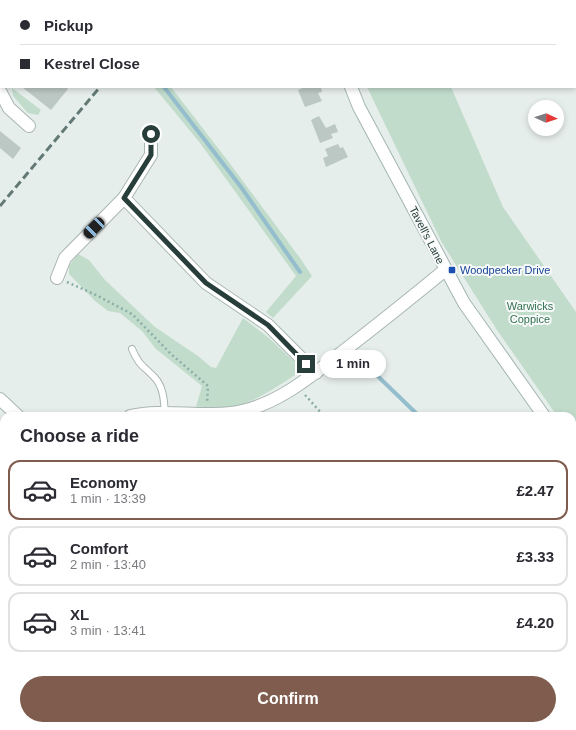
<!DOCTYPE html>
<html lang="en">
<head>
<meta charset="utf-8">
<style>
	:root { --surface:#fff; --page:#f2f2f3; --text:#2b2b33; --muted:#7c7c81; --line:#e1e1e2; --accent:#7f5c4d }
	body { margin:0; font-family:Arial,sans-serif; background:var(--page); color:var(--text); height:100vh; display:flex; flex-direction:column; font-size:15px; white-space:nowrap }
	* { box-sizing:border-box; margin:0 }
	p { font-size:13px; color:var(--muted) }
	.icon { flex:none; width:22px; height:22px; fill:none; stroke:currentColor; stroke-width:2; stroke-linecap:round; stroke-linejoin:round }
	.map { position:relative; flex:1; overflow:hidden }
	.panel { position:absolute; left:0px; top:412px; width:576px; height:318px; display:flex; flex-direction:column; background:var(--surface); border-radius:12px 12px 0 0; box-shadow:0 2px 6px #0003 }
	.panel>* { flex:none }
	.banner { position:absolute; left:0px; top:0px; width:576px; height:88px; box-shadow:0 2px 6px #0003; display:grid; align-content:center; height:88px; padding:0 20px; background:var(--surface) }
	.needle { width:26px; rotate:93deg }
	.tools { position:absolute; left:528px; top:100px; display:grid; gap:8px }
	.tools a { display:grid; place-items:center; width:36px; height:36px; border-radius:50%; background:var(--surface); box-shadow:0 2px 6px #0003; font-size:20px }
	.end { position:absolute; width:18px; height:18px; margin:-9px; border:5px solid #273e3a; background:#fff; box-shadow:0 0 0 2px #fff }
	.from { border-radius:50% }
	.bubble { position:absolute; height:28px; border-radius:14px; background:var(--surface); box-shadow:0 2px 6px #0003; font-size:13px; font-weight:700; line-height:28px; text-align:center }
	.car { position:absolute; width:12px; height:24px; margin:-12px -6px; border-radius:5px; box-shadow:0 0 3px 1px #0007; background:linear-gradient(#222 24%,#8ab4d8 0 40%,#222 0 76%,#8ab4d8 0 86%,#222 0) }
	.banner b { display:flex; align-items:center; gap:14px; height:38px; font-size:15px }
	.banner b+b { border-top:1px solid var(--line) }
	.banner i { width:10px; height:10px; background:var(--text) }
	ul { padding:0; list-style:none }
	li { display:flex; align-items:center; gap:12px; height:60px; margin:0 8px 6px; padding:0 12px; border:2px solid var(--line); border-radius:12px }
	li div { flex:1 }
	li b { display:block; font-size:15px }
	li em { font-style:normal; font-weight:700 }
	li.selected { border-color:var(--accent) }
	li>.icon { width:36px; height:36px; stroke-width:1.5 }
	h2 { padding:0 20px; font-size:18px; line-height:48px }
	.button { display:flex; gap:8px; margin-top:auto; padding:8px 20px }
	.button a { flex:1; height:46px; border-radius:24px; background:var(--accent); color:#fff; font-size:16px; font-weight:700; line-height:46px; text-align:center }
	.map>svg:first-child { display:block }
	.green { fill:#c2dccc }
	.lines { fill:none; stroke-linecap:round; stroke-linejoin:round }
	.stream { stroke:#94becd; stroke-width:4 }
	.building { fill:#bcc8c4 }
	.lane-casing { stroke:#a9b6b2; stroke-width:8 }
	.street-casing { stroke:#a9b6b2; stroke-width:14 }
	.secondary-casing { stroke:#a3b5b1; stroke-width:14 }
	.path { stroke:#8aaea7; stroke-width:2.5; stroke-dasharray:2 3; stroke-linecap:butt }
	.lane { stroke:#fff; stroke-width:6 }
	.street { stroke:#fff; stroke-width:12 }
	.secondary { stroke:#fff; stroke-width:12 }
	.rail { stroke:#627975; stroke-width:3; stroke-dasharray:8 4; stroke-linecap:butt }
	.route { stroke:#273e3a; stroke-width:5 }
	.transit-dot { fill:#1a4fb4; stroke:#f7faf9; stroke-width:1.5 }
	.labels { text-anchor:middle; stroke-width:4; stroke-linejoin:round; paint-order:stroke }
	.street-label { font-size:11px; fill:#273e3a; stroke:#f7faf9 }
	.transit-label { font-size:11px; fill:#164399; stroke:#f7faf9; text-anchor:start }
	.park-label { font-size:11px; fill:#347153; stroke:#f7faf9 }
</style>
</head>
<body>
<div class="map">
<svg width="576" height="730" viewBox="0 0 576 730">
	<rect width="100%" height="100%" fill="#e6eeeb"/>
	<!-- green -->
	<path class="green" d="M336,0h103l-103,1z
		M154,87h17l57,74 72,97 12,18 -39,42 -7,-6 30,-36 -96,-133z
		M367,87h84l52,120 73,105v130l-4,-5v-21h-15l-60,-86 -55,-87z
		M12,88l29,22 -3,5 -10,-2 -15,-17z
		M78,254l11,6 16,20 50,47 43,29 13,11 5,1 27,-50 26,20 34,32c-21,13 -50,35 -76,38 -10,1 -21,-2 -31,-1l6,-21 -46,-37 -14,-18 -22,-18 -12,-2 -13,-10 -26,-27v-8z
		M123,726h249l-5,4h-248z"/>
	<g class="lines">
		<!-- stream -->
		<path class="stream" d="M93,0l1,1
			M164,87l77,100 59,85
			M360,359l59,57
			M572,560l4,2"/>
	</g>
	<!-- building -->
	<path class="building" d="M22,87h44l2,2 -17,21z
		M305,87h16l1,5 -4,1 4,8 -17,6 -7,-17z
		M319,116l7,12 9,-4 3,8 -7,2 2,4 -13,5 -9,-23z
		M0,131l21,17 -8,11 -13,-11z
		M338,144l2,4 3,-1 5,10 -22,10 -3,-9 5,-2 -3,-7z"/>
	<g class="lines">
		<defs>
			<path id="lane" d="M132,349c7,17 12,17 23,29 9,10 9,24 10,36
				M515,730l4,-4"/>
			<path id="street" d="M64,1l1,-1
				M0,44h1
				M0,91l9,17 20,18
				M124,198l82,85 62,42 48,48
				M57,278l8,-20 59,-60 27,-43v-21
				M0,399l18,17
				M130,416c37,-8 75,3 112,-5 37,-8 69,-35 99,-58 35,-27 70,-55 104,-83
				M572,652l4,-2"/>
			<path id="secondary" d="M323,0v1
				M351,87l8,20 105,196 80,113
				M572,456l4,5"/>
		</defs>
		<!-- lane casing -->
		<use href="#lane" class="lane-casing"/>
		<!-- street casing -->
		<use href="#street" class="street-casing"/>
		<!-- secondary casing -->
		<use href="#secondary" class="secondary-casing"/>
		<!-- path -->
		<path class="path" d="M67,282l29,13 36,19 39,40 37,32 -1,17
			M305,395l19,21
			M0,587l4,-7
			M0,686l4,1
			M40,726l1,4
			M134,726l3,4
			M123,730l5,-4"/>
		<!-- lane -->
		<use href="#lane" class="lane"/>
		<!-- street -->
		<use href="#street" class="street"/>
		<!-- secondary -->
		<use href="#secondary" class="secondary"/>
		<!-- rail -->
		<path class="rail" d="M172,1v-1
			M0,206l100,-119"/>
	</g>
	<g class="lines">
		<!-- route -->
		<path class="route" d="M151,134v21l-27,43 82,85 62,42 38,39"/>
	</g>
	<!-- markers -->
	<rect class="transit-dot" x="448" y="266" width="8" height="8" rx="2"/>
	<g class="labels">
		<!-- street labels -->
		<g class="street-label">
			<text transform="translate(427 235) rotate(63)" y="4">Tavell's Lane</text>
		</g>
		<!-- transit labels -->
		<g class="transit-label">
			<text x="460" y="274">Woodpecker Drive</text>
		</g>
		<!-- park labels -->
		<g class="park-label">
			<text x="530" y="310">Warwicks<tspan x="530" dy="13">Coppice</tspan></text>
		</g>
	</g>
</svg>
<div class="tools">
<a><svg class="needle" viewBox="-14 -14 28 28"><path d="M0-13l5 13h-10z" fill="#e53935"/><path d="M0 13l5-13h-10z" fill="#7c7c81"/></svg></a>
</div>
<i class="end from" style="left:151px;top:134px"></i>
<i class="end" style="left:306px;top:364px"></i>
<div class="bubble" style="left:320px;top:350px;width:66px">1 min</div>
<i class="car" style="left:94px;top:228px;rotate:225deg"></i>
<div class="banner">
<b><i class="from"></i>Pickup</b>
<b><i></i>Kestrel Close</b>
</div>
<section class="panel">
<h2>Choose a ride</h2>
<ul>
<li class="selected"><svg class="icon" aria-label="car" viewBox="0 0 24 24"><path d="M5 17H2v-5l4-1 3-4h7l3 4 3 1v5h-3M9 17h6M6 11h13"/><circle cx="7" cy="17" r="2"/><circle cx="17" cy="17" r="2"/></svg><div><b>Economy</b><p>1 min · 13:39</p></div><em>£2.47</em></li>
<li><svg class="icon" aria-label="car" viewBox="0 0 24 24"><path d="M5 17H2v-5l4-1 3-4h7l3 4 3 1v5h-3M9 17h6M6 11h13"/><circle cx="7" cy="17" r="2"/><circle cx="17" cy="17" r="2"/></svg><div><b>Comfort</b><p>2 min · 13:40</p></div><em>£3.33</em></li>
<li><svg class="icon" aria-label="car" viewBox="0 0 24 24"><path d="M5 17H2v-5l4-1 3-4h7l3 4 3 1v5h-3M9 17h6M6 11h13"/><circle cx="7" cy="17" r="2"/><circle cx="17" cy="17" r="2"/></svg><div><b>XL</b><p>3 min · 13:41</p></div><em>£4.20</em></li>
</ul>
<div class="button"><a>Confirm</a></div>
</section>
</div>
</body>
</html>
